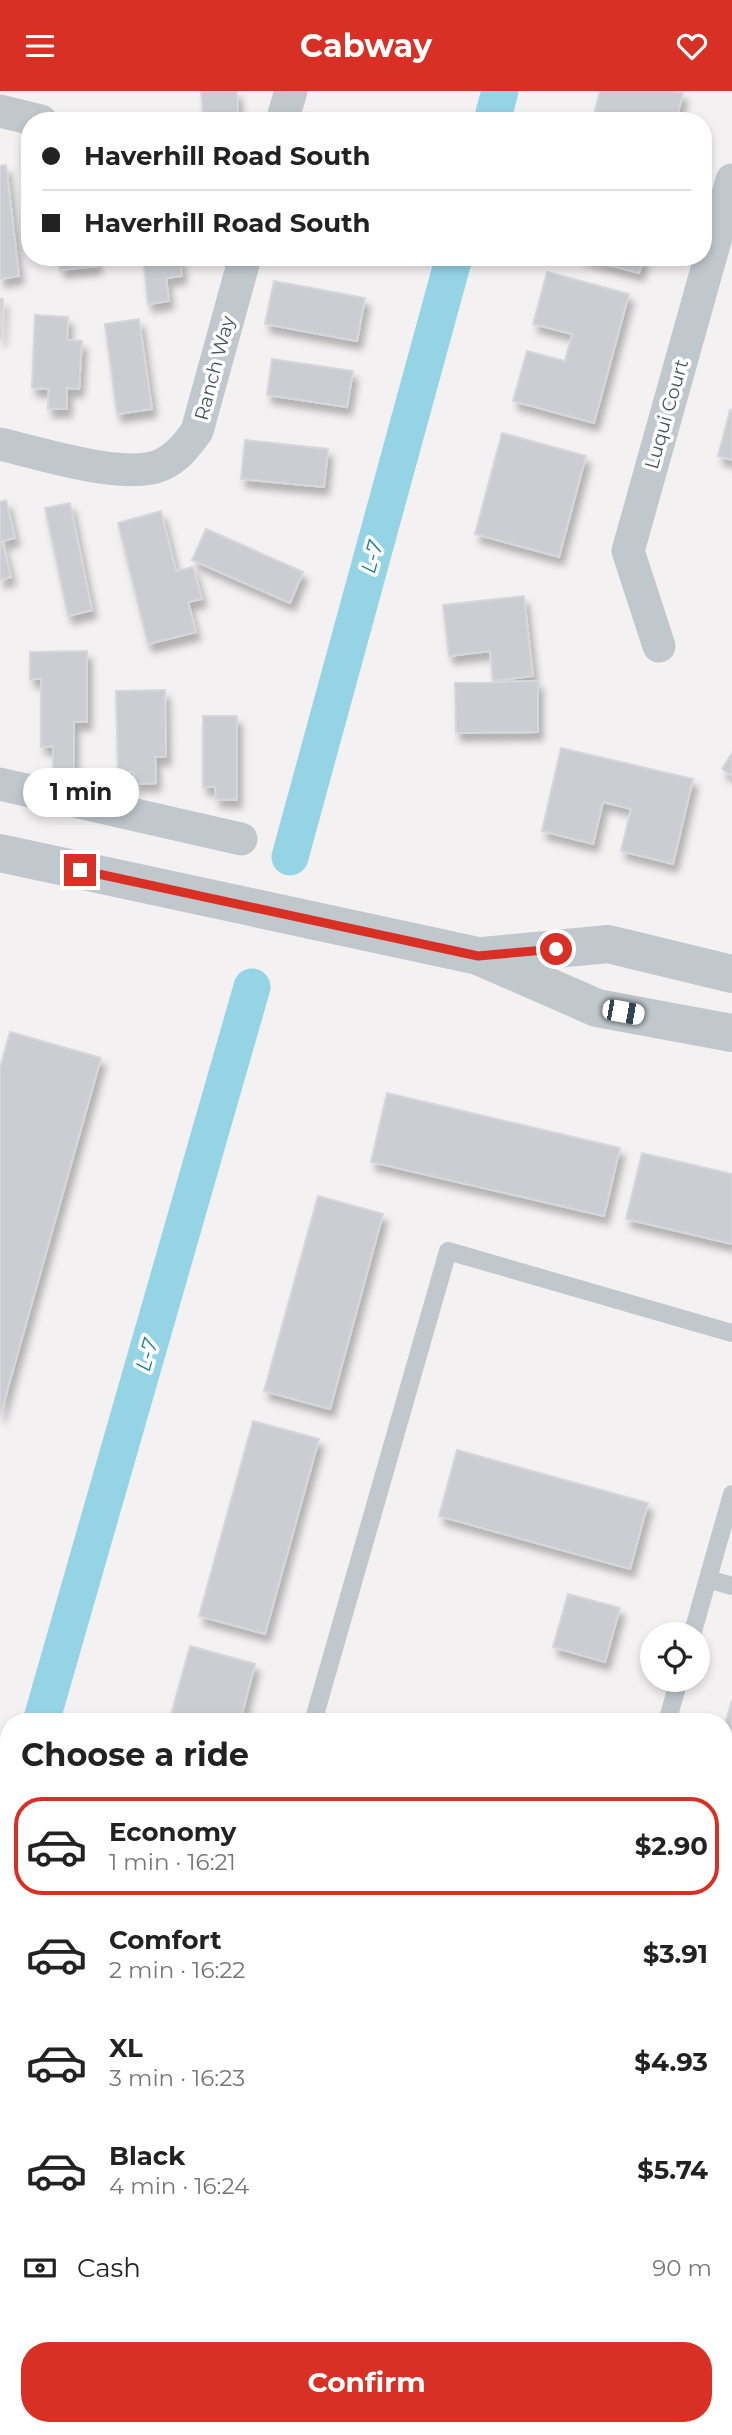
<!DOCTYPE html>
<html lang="en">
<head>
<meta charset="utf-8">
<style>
	:root { --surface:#fff; --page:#f2f2f2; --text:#222; --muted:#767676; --line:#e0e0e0; --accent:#d93025 }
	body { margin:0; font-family:Montserrat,sans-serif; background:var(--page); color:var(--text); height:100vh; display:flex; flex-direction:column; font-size:26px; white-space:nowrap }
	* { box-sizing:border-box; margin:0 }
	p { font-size:23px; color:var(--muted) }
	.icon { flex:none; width:38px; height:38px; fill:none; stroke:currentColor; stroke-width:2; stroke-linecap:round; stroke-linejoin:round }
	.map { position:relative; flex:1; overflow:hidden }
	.drawer { position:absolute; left:0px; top:1622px; width:733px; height:723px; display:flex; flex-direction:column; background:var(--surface); border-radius:28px 28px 0 0; box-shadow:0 4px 10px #0003 }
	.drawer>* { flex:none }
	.guide { position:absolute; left:21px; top:21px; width:691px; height:154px; border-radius:28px; box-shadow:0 4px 10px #0003; display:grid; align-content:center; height:154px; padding:0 21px; background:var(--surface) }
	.buttons { position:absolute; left:640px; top:1531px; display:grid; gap:14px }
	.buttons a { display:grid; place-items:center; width:70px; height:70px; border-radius:50%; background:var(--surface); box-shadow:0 4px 10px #0003; font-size:35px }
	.end { position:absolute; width:32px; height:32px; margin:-16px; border:9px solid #d93025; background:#fff; box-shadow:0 0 0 4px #fff }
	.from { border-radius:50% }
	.bubble { position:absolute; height:49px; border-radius:24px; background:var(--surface); box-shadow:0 4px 10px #0003; font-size:23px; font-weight:700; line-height:49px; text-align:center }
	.car { position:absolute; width:21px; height:42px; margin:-21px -10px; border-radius:9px; box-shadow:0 0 5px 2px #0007; background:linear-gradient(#fff 24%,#345 0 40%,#fff 0 76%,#345 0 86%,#fff 0) }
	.guide b { display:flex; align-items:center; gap:24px; height:66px; font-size:26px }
	.guide b+b { border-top:2px solid var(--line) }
	.guide i { width:18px; height:18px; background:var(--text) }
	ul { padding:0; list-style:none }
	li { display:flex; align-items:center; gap:21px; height:98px; margin:0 14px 10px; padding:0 7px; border:4px solid transparent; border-radius:28px }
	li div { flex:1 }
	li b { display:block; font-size:26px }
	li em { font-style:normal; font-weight:700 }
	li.selected { border-color:var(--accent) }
	li>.icon { width:63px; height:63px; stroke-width:1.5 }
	h2 { padding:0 21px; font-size:32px; line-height:84px }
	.pay { display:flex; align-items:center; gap:18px; height:77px; padding:0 21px; font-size:26px }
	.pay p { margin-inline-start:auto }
	.cta { display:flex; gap:14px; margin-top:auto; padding:14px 21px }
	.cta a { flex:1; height:80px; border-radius:28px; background:var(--accent); color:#fff; font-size:28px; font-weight:700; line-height:80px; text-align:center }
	header { display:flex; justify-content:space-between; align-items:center; height:91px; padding:0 21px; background:var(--accent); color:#fff; font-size:32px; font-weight:700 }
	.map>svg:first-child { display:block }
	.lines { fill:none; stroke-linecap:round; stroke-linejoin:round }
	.canal { stroke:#95d4e5; stroke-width:37 }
	.building { fill:#cbcdd3; stroke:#d6d7dc; stroke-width:2; filter:url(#shadow) }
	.path { stroke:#7fc7a4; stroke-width:4.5; stroke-dasharray:5 3.5; stroke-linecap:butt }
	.service { stroke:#c0c8ce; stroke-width:18 }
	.minor { stroke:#c0c8ce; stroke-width:33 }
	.tertiary { stroke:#c0c8ce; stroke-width:38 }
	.route { stroke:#d93025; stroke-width:9 }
	.labels { text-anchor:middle; stroke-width:7; stroke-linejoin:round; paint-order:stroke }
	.street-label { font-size:19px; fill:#4a545d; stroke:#fff }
	.water-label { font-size:21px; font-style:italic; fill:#197e9a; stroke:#fff }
</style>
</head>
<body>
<header><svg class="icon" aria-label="menu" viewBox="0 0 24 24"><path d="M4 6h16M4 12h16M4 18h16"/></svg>Cabway<svg class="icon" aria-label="heart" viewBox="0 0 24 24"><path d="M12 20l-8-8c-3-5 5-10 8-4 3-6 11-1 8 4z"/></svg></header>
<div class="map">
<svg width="732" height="2344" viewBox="0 0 732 2344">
	<defs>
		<filter id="shadow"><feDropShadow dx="4.5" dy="8" stdDeviation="3.5" flood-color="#0004"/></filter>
	</defs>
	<rect width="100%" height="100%" fill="#f3f1f1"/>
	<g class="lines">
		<!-- canal -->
		<path class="canal" d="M492,30l8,-30
			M290,766l164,-600
			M41,1631l211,-735
			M0,1775l9,-30"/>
	</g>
	<!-- building -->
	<path class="building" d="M201,0h36l1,23 -35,2z
		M600,0h74l9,2 -7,28h-84z
		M426,29v1h-103z
		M6,74l13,111 -19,3v-113z
		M59,166h37l1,9 -37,4z
		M143,166h37l2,19 -16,2 3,23 -21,3z
		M579,166h65l-5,16z
		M547,181l82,22 -35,129 -81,-22 14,-50 38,10 7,-27 -39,-10z
		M274,190l91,17 -8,43 -92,-17z
		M0,208h3l-2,39h-1z
		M35,224l33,2 -1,23 15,1 -3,48 -12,-1v21h-19l1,-20 -17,-1z
		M139,228l13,90 -35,5 -12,-90z
		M272,268l81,12 -6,36 -80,-12z
		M730,319l2,1v49l-14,-4z
		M502,342l84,23 -27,101 -84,-23z
		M245,349l83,9 -4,38 -83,-8z
		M6,409l9,38 -13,3 9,36 -11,3v-78z
		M70,412l22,107 -24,6 -23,-108z
		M161,420l15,60 17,-4 9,32 -14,3 8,30 -48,12 -30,-121z
		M206,438l97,43 -13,31 -98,-43z
		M524,505l9,80 -40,5 -3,-30 -41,5 -6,-51z
		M87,560v71h-13v48h-21v-24l-12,1v-68h-11v-27z
		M538,590v51l-82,1 -1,-50z
		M165,599l1,67h-11l1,26 -22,1v-12l-16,1 -2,-82z
		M203,625h34v84l-21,-1 -1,-12h-12z
		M561,657l132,31 -20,85 -52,-13 10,-42 -28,-7 -10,42 -51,-13z
		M732,662v23l-10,-7z
		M10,941l91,26 -101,358v-348z
		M387,1002l233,55 -16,68 -233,-54z
		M642,1062l90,21v70l-106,-25z
		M318,1105l65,18 -53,195 -66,-18z
		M253,1330l66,18 -54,195 -66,-18z
		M457,1359l191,53 -18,66 -191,-53z
		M568,1503l52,14 -15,54 -52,-15z
		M190,1555l65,18 -15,58h-71z
		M732,1609v170l-8,-2v-141z
		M724,1811l8,2v44l-8,27z
		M0,2109l9,2v62l-9,-2z
		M0,2196l9,2v55l-9,-2z
		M0,2277l9,3v56h23l-2,8h-10l-20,-6z
		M724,2315l8,1v28h-33l1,-8h24z
		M175,2336h78l-2,8h-48z
		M358,2336h50l-2,8h-26l-22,-6z
		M429,2336h48l-2,8h-48z
		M492,2336h46l-2,8h-46z
		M570,2336h46l-1,8h-46z
		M633,2336h39l8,3 -1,5h-48z"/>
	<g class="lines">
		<!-- path -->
		<path class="path" d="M314,2344l3,-6 26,6"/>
		<!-- service -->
		<path class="service" d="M708,1488l24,7
			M692,1544l40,-141
			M313,1631l135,-471 284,82
			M667,1631l12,-42"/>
		<!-- minor -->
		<path class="minor" d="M0,20l41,10
			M282,30l9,-30
			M0,353c40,9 126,37 161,21 16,-7 26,-20 36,-34l48,-174
			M659,555l-31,-95 104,-371
			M0,693l241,55
			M724,2195l8,1
			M101,2344l2,-8"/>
		<!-- tertiary -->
		<path class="tertiary" d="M0,762l478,103 119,52 135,25
			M483,865l125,-12 124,30"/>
	</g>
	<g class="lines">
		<!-- route -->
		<path class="route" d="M80,779l398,86 78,-7"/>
	</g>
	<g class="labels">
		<!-- street labels -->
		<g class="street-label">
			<text transform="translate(214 277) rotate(-75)" y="7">Ranch Way</text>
			<text transform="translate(666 323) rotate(-74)" y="7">Luqui Court</text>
		</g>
		<!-- water labels -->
		<g class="water-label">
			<text transform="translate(372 466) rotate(-75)" y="7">L-7</text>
			<text transform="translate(147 1264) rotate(-74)" y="7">L-7</text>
		</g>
	</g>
</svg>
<div class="buttons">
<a><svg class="icon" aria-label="locate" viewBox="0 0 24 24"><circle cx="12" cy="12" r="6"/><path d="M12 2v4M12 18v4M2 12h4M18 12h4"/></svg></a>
</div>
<i class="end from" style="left:556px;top:858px"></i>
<i class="end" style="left:80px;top:779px"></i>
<div class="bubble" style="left:23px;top:677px;width:116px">1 min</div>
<i class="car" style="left:623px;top:921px;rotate:100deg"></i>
<div class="guide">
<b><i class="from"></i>Haverhill Road South</b>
<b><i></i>Haverhill Road South</b>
</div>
<section class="drawer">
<h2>Choose a ride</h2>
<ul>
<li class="selected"><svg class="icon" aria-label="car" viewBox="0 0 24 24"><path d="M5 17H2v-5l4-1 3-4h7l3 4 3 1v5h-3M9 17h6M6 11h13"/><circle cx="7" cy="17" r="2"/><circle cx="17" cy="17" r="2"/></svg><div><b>Economy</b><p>1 min · 16:21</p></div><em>$2.90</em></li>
<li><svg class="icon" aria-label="car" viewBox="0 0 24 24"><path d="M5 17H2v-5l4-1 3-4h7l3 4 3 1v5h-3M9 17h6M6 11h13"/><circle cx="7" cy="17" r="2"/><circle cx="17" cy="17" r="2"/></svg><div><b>Comfort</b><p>2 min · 16:22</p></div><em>$3.91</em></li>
<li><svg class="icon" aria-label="car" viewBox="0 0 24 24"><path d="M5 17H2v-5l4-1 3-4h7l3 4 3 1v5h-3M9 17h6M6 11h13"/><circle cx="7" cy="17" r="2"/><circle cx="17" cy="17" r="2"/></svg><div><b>XL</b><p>3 min · 16:23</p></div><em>$4.93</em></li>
<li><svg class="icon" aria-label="car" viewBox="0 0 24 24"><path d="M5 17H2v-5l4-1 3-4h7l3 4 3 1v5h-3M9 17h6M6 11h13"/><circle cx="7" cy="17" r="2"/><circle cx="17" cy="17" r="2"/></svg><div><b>Black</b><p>4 min · 16:24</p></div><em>$5.74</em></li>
</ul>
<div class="pay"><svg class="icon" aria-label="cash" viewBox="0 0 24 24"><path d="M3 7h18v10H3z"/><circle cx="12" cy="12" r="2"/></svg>Cash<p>90 m</p></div>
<div class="cta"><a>Confirm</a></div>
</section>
</div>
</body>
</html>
